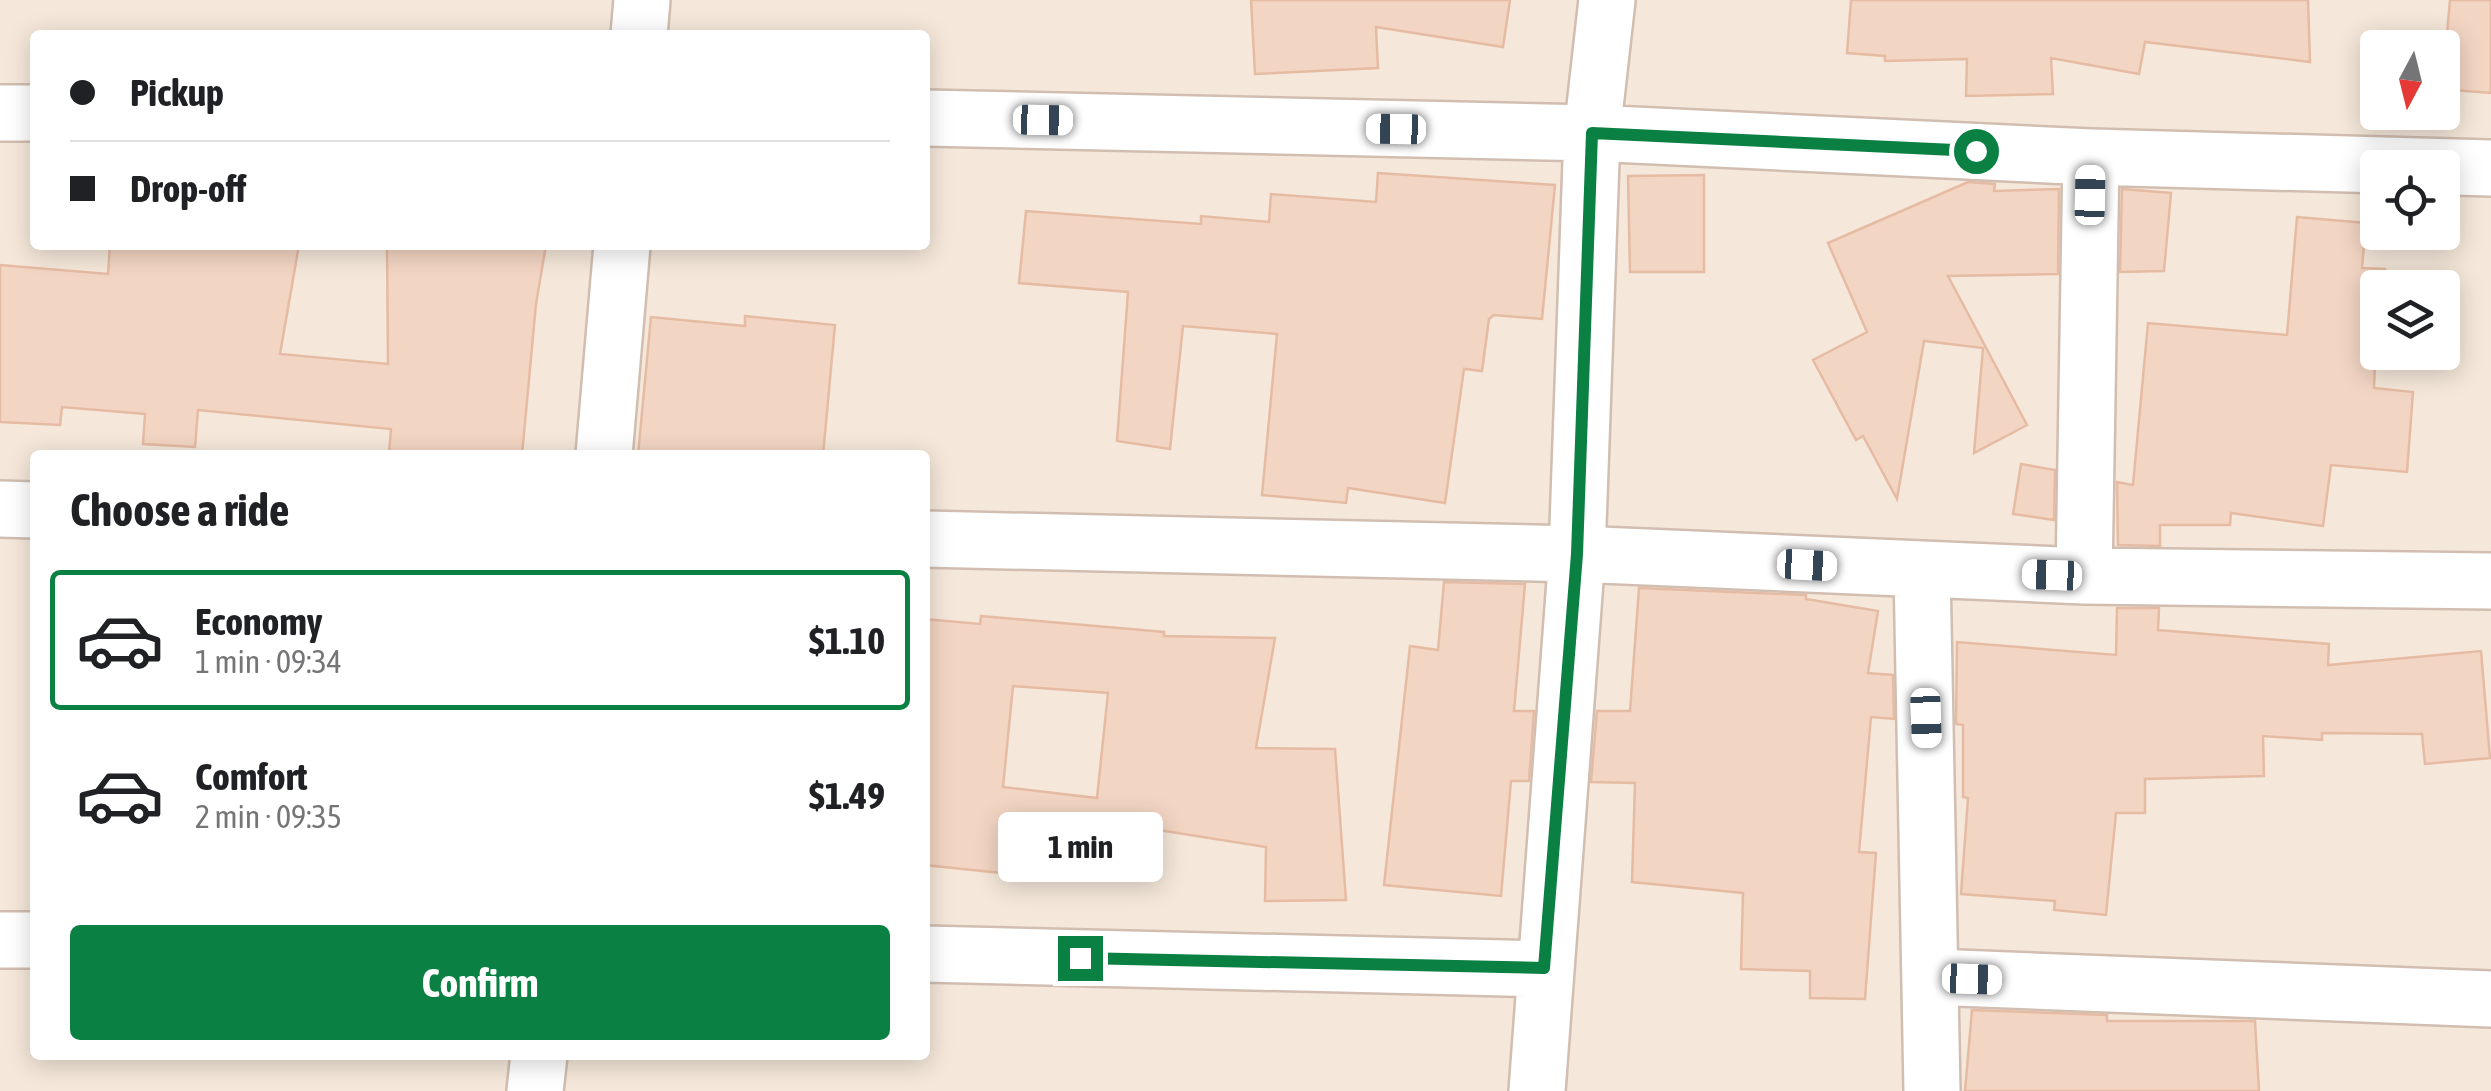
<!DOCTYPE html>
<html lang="en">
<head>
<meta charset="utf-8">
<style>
	:root { --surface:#fff; --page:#f6f6f6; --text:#202124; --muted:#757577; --line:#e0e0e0; --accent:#0b8043 }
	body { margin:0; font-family:"Asap Condensed",sans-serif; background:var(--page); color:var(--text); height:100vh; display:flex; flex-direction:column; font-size:38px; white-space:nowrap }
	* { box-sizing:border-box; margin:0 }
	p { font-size:32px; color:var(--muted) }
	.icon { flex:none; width:55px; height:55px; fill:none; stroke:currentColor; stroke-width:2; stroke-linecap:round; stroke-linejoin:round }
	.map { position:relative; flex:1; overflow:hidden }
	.drawer { position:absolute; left:30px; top:450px; width:900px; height:610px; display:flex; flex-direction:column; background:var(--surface); border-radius:10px; box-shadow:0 5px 25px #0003 }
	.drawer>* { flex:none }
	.top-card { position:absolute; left:30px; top:30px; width:900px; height:220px; border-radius:10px; box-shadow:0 5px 25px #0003; display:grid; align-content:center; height:220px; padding:0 40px; background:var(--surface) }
	.needle { width:65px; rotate:187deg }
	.tools { position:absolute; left:2360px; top:30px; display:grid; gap:20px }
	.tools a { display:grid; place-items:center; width:100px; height:100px; border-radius:10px; background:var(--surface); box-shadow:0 5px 25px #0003; font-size:50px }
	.end { position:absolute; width:45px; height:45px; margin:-22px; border:12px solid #0b8043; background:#fff; box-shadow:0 0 0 5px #fff }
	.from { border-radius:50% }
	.bubble { position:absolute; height:70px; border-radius:10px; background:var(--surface); box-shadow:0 5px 25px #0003; font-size:32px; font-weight:700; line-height:70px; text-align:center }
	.car { position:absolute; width:30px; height:60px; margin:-30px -15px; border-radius:12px; box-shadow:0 0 8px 2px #0007; background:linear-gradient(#fff 24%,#345 0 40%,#fff 0 76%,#345 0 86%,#fff 0) }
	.top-card b { display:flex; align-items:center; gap:35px; height:95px; font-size:38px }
	.top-card b+b { border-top:2px solid var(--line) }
	.top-card i { width:25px; height:25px; background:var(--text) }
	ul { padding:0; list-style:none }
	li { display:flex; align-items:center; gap:30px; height:140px; margin:0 20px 15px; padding:0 20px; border:5px solid transparent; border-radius:10px }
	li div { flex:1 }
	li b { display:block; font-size:38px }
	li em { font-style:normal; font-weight:700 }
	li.on { border-color:var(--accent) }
	li>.icon { width:90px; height:90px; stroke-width:1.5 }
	h2 { padding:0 40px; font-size:45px; line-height:120px }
	.action { display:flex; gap:20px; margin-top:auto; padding:20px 40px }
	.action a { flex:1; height:115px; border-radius:10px; background:var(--accent); color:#fff; font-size:40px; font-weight:700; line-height:115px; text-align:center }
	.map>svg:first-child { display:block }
	.residential { fill:#f5e8da; fill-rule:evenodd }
	.building { fill:#f3d5c3; stroke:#e6bba3; stroke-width:2.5; fill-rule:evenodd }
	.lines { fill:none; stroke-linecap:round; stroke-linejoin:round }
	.minor-casing { stroke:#d1beb0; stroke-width:60 }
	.minor { stroke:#fff; stroke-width:55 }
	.route { stroke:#0b8043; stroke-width:12 }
</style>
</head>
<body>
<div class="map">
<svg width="2491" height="1091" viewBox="0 0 2491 1091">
	<rect width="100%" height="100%" fill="#fdf6ec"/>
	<!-- residential -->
	<path class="residential" d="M0,0h2491v1091h-2491zM35,35h890v210h-890zM2378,48h64v64h-64zM2378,168h64v64h-64zM2378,288h64v64h-64zM35,455h890v600h-890z"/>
	<!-- building -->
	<path class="building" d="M1251,0h259l-7,47 -127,-20 2,41 -123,6z
		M1851,0h457l2,62 -165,-20 -6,32 -88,-16 2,36 -87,2 1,-37 -82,2v-5l-38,-3z
		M2450,0h41v93l-49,-4z
		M1378,173l177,12 -13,134 -48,-4 -5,4 -7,52 -18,-2 -19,134 -97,-15 -2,15 -84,-8 15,-161 -94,-8 -13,123 -53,-8 11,-149 -109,-9 7,-72 175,13v-8l68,6 2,-28 105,8z
		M1704,175v97h-74l-2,-96z
		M1968,182l27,2 -1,7 65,-2 -1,85 -110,2 79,149 -53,28 9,-105 -59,-7 -27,158 -34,-63 -7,4 -43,-80 54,-28 -39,-89z
		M2122,189l49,4 -7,78 -44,1z
		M2297,217l69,6 -4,45 23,1 -2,19h-5l-4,100 39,4 -6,80 -76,-7 -8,61 -92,-13 -1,12h-70v21l-42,-1 -1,-63 16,3 15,-162 139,12z
		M110,245h189l-19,109 108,10 -1,-119h159l-10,59 -14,151 -133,-2 2,-24 -193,-19 -3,37 -52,-3 2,-30 -83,-7 -2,18 -60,-3v-157l108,9z
		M745,316l90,9 -12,130h-185l13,-138 94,9z
		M2021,464l34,6 -1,50 -41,-6z
		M1444,582l81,2 -11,127h20l-5,70h-18l-10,115 -117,-11 26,-239 28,4z
		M1639,588l167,7v4l72,12 -10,62 25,2 1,44 -23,-2 -12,135 17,1 -11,146 -55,-1v-27l-69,-2 2,-76 -111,-11 3,-99 -44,-1 6,-71h33z
		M2117,608h42l-1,22 171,14 -1,21 153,-14 9,107 -65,6 -3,-30 -100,-1v7l-59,-4 1,40 -119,3v34h-29l-10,102 -52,-5 1,-9 -94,-7 7,-96 -5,-1v-72l-7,-1 1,-82 159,13z
		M981,616l183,16v4l111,2 -19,110 79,1 11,151 -81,1 1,-54 -114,-18 -5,42 -86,-10 -1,18 -135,-14v-246l55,5zM1013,686l95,7 -11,105 -94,-11z
		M1972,1010l135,5v6h148l4,70h-294z"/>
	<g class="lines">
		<defs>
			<path id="minor" d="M639,35l3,-35
				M0,113h35
				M925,118l667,15 499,24 400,11
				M604,455l18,-210
				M0,509l35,1
				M925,539l652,15 507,22 407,5
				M1922,570l10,521
				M2084,576l7,-419
				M0,940h35
				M925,954l619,15
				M1932,977l559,22
				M535,1091l4,-36
				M1537,1091l40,-537 15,-421 15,-133"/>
		</defs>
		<!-- minor casing -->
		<use href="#minor" class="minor-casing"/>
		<!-- minor -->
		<use href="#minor" class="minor"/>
	</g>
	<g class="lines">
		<!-- route -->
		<path class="route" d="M1080,958l464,10 33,-414 15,-421 384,18"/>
	</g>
</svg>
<div class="tools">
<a><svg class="needle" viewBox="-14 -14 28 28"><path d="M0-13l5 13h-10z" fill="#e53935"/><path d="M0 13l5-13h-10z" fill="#757577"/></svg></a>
<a><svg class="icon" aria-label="locate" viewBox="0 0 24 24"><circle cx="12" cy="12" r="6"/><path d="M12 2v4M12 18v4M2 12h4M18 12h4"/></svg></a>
<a><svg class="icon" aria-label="layers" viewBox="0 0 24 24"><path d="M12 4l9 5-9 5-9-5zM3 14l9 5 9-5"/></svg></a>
</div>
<i class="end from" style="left:1976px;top:151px"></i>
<i class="end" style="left:1080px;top:958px"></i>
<div class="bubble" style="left:998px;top:812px;width:165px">1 min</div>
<i class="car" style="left:1043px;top:120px;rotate:91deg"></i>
<i class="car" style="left:1396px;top:129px;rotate:271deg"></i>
<i class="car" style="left:2090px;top:195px;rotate:1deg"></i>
<i class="car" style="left:1807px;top:565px;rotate:93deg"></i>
<i class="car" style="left:2052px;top:575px;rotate:272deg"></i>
<i class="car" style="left:1926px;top:718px;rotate:178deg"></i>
<i class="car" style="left:1972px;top:979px;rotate:92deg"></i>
<div class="top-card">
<b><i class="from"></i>Pickup</b>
<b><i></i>Drop-off</b>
</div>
<section class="drawer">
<h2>Choose a ride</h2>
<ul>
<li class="on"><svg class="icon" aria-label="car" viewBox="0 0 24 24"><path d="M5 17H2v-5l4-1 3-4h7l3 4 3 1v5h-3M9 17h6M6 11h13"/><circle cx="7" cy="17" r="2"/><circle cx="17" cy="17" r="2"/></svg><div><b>Economy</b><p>1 min · 09:34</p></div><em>$1.10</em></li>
<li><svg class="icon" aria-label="car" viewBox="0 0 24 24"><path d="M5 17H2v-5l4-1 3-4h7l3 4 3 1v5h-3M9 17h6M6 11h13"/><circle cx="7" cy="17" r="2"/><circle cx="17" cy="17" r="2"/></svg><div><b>Comfort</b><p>2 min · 09:35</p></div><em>$1.49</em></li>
</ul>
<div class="action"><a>Confirm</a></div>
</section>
</div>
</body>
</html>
